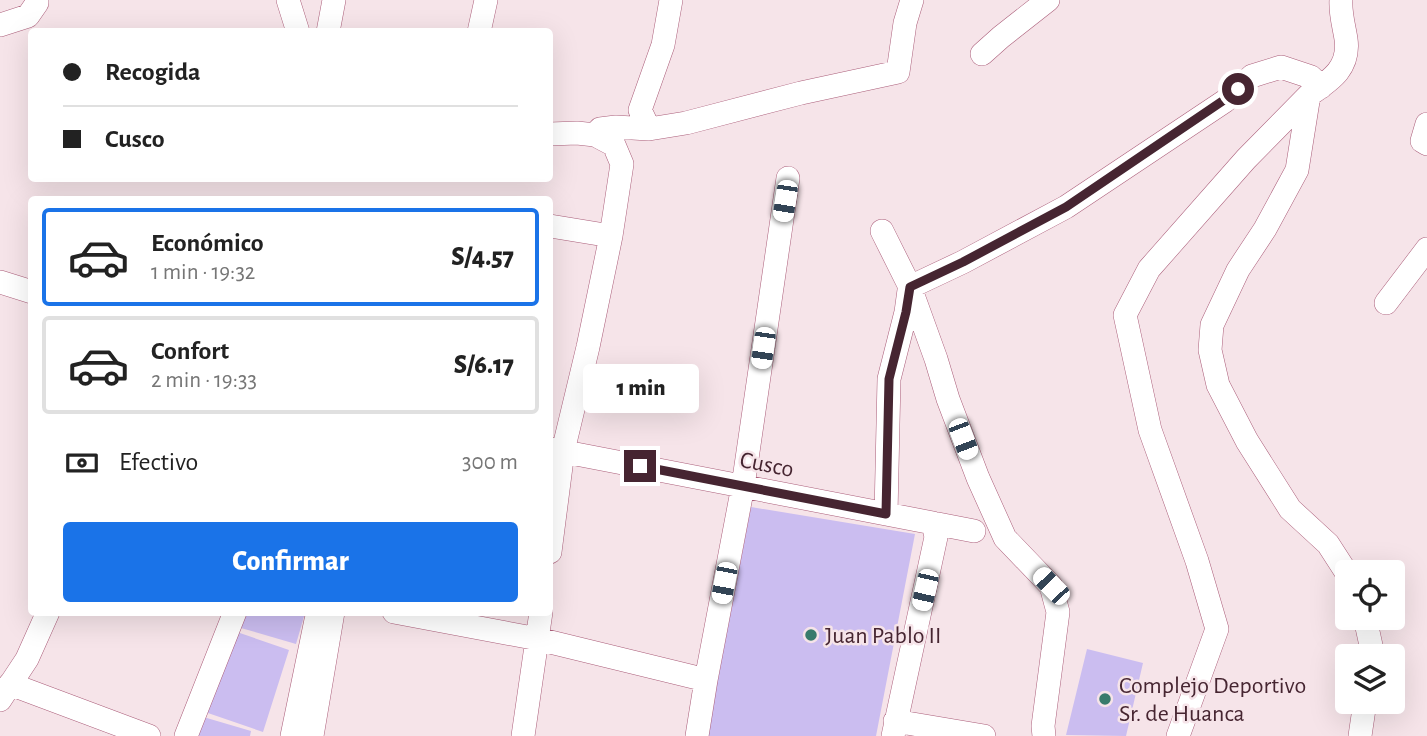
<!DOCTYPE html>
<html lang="es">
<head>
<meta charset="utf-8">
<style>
	:root { --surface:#fff; --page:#f2f2f2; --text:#222; --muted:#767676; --line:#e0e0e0; --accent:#1a73e8 }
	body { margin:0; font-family:"Alegreya Sans",sans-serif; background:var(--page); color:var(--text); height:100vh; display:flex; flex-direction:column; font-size:26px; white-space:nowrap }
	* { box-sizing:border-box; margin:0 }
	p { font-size:23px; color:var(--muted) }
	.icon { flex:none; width:38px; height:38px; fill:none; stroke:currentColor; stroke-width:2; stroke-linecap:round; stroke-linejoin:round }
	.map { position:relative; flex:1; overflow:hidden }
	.panel { position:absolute; left:28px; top:196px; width:525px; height:420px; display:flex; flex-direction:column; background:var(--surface); border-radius:7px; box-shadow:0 7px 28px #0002 }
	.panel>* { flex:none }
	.hud { position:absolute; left:28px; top:28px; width:525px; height:154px; border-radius:7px; box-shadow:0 7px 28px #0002; display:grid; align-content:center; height:154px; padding:0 35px; background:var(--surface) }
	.fabs { position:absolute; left:1335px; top:560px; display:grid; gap:14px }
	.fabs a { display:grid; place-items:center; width:70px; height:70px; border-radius:7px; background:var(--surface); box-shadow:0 7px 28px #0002; font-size:35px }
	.end { position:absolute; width:32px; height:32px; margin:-16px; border:9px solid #462531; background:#fff; box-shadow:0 0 0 4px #fff }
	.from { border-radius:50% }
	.bubble { position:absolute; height:49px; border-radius:7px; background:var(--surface); box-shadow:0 7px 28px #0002; font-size:23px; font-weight:800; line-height:49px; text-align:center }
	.car { position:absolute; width:21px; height:42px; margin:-21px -10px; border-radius:9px; box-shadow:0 0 5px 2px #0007; background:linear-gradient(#fff 24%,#345 0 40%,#fff 0 76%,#345 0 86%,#fff 0) }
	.hud b { display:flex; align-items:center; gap:24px; height:66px; font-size:26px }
	.hud b+b { border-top:2px solid var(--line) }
	.hud i { width:18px; height:18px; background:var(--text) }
	ul { padding:12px 0 0; list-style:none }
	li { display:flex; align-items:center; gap:21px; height:98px; margin:0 14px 10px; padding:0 21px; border:4px solid var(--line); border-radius:7px }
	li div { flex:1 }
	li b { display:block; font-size:26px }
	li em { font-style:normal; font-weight:800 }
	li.on { border-color:var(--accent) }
	li>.icon { width:63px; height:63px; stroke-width:1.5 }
	.pay { display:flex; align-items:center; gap:18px; height:77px; padding:0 35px; font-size:26px }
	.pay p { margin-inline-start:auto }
	.action { display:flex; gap:14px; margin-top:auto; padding:14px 35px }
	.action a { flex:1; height:80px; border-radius:7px; background:var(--accent); color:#fff; font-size:28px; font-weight:800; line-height:80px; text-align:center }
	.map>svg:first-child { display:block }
	.green { fill:#cbbdf0 }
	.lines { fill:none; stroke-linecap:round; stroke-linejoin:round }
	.minor-casing { stroke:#ab5e7a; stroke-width:24 }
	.minor { stroke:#fff; stroke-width:23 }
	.route { stroke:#462531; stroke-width:9 }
	.poi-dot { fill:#387b6c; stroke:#f6e4e9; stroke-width:2.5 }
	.labels { text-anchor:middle; stroke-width:5; stroke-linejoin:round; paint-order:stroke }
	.street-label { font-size:24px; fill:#462531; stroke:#f6e4e9 }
	.poi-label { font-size:24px; fill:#462531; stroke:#f6e4e9; text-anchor:start }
</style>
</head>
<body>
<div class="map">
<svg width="1427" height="736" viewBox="0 0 1427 736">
	<rect width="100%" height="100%" fill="#f6e4e9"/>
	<!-- green -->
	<path class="green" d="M751,507l164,27 -39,202h-169z
		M246,613h59l-9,31 -55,-16z
		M234,631l55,19 -26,82 -58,-20z
		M1087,649l56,14 -17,73 -60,-1z
		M200,716l51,15 -1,5h-54z"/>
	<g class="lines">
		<defs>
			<path id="minor" d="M288,0l10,32
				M0,25l28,-9 9,-13v-3
				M328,32l6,-32
				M479,32l7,-32
				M982,54l19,-17 47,-37
				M1309,95l-12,75 -32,59 -27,41 -26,55 -2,25 8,35 29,56 43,68 38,35 20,31
				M1427,124l-5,17 5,3
				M649,129l-9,-19 23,-65 8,-45
				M550,134l27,-1 18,2 19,10 8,19 -11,72 -23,111 -25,104 -13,101
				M595,135l5,-6 16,-2 33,2 37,-6 115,-30 97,-21 7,-49 7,-23
				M550,226l61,10
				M882,231l28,56 26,72 12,40 30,79 27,60 46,48 7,26 -15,114 1,10
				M0,282l32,10
				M910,287l53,-25 103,-55 159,-106 27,-25 29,-9 30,10 10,10
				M1386,303l41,-54
				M550,449l424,82
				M886,514l3,-135 17,-67 3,-22
				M394,612l144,27 168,41
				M1365,618l7,32 -1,6
				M10,684l139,52
				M0,700l27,-41 21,-47
				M895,721l89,15
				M186,736l49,-124
				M292,736l24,-116 7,-8
				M312,736l21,-124
				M523,736l18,-124
				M697,736l9,-56 37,-194 45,-308
				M893,736l43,-199 -3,-14
				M1178,736l39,-107 -20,-68 -47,-131 -25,-115 24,-46 97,-110 63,-64c22,-15 41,-27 37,-56 -2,-13 -6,-26 -5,-39
				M1360,736l5,-34"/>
		</defs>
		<!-- minor casing -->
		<use href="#minor" class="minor-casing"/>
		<!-- minor -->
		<use href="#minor" class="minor"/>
	</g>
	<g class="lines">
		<!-- route -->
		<path class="route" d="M640,466l246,48 3,-135 17,-67 4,-25 53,-25 103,-55 158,-107 14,-11"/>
	</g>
	<!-- markers -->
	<g class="poi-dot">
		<circle cx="811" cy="635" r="7"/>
		<circle cx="1105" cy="699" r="7"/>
	</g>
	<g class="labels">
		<!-- street labels -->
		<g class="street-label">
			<text transform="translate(767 464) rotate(11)" y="8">Cusco</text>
		</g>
		<!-- poi labels -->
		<g class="poi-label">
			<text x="825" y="643">Juan Pablo II</text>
			<text x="1119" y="693">Complejo Deportivo<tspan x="1119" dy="28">Sr. de Huanca</tspan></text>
		</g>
	</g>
</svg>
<div class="fabs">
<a><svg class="icon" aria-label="locate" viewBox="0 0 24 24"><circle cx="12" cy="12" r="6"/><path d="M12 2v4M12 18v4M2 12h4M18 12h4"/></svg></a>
<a><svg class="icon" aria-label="layers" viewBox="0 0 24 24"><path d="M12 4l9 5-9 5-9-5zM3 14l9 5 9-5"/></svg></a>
</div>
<i class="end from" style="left:1238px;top:89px"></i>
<i class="end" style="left:640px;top:466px"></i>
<div class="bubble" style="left:583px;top:364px;width:116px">1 min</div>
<i class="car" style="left:785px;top:201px;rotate:189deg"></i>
<i class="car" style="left:763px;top:348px;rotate:188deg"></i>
<i class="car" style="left:963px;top:439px;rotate:159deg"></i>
<i class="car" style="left:724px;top:583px;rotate:191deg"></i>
<i class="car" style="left:1051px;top:586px;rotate:316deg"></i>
<i class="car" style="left:925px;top:590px;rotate:193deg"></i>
<div class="hud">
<b><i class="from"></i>Recogida</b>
<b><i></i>Cusco</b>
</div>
<section class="panel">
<ul>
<li class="on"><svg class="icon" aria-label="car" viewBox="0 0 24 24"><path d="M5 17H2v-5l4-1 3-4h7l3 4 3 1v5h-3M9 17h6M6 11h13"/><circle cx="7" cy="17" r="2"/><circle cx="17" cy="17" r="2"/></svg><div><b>Económico</b><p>1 min · 19:32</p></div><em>S/4.57</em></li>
<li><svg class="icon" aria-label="car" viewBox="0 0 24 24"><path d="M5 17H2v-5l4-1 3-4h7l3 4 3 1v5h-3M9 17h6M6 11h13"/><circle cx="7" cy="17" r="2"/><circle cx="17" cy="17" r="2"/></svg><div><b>Confort</b><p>2 min · 19:33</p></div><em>S/6.17</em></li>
</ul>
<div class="pay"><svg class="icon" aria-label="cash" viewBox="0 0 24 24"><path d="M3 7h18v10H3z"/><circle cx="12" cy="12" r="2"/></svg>Efectivo<p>300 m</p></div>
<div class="action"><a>Confirmar</a></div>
</section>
</div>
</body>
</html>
